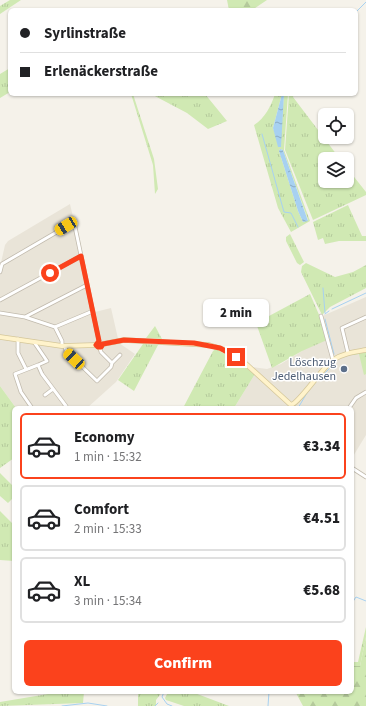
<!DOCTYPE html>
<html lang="en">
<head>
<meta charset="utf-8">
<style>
	:root { --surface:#fff; --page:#f6f6f6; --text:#202124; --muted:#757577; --line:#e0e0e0; --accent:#fb421c }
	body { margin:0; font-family:"Source Sans 3",sans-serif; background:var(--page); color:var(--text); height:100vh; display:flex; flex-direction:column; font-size:15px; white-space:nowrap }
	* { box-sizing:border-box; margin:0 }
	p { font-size:13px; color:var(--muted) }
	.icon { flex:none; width:22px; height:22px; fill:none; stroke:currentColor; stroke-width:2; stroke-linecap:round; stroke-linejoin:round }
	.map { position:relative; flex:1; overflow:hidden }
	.drawer { position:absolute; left:12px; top:406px; width:342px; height:288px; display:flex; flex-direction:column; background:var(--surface); border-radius:6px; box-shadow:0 1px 3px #0004 }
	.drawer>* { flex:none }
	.guide { position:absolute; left:8px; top:8px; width:350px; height:88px; border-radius:6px; box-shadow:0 1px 3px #0004; display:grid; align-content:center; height:88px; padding:0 12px; background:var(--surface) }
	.fabs { position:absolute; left:318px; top:108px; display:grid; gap:8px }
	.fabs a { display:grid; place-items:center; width:36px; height:36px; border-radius:6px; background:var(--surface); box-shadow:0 1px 3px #0004; font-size:20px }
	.end { position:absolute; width:18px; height:18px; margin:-9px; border:5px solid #fb421c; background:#fff; box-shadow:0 0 0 2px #fff }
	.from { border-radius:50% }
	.bubble { position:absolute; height:28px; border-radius:6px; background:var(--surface); box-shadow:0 1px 3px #0004; font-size:13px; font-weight:800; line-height:28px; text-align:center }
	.car { position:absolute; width:12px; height:24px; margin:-12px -6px; border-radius:5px; box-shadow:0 0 3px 1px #0007; background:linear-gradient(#f5c518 24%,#345 0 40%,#f5c518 0 76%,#345 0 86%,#f5c518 0) }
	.guide b { display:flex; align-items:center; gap:14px; height:38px; font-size:15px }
	.guide b+b { border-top:1px solid var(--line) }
	.guide i { width:10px; height:10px; background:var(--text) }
	ul { padding:7px 0 0; list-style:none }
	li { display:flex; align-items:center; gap:12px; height:66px; margin:0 8px 6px; padding:0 4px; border:2px solid var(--line); border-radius:6px }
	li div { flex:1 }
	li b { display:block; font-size:15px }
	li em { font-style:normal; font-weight:800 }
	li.current { border-color:var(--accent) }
	li>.icon { width:36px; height:36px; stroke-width:1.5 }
	.cta { display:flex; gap:8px; margin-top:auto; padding:8px 12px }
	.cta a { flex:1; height:46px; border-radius:6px; background:var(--accent); color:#fff; font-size:16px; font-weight:800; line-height:46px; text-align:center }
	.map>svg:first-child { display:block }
	.residential { fill:#e9e4d8 }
	.grass { fill:url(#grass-tufts); fill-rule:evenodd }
	.forest { fill:url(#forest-firs) }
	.water { fill:url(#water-ripples) }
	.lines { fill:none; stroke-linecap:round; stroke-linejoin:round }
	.stream { stroke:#a7d1f1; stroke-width:1 }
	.street-casing { stroke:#c1baad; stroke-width:4.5 }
	.secondary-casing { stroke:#d5c79a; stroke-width:5.5 }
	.street { stroke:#fff; stroke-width:3 }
	.secondary { stroke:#fff3cb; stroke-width:4 }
	.route { stroke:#fb421c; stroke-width:5 }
	.service-dot { fill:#5c6f8a; stroke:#fff; stroke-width:1.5 }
	.labels { text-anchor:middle; stroke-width:3; stroke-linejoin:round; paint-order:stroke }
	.service-label { font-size:12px; fill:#4e5e75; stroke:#fff; text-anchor:end }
</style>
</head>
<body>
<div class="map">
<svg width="366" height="706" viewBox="0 0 366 706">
	<defs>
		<pattern id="grass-tufts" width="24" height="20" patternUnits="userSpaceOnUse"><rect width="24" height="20" fill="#d0e9b3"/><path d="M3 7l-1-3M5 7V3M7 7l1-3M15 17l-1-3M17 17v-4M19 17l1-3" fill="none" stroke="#b4c99b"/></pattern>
		<pattern id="forest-firs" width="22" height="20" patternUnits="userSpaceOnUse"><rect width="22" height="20" fill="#d0e9b3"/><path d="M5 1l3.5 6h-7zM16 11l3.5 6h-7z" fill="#b4c99b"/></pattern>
		<pattern id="water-ripples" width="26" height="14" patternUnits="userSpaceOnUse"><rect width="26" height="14" fill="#a7d1f1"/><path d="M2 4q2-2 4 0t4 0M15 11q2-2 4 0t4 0" fill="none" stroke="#8aabc4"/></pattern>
	</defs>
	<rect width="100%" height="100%" fill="#f5f2ea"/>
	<!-- residential -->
	<path class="residential" d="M70,204l25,108 16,-4 8,35 16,11 -19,28 -29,26h-71l-16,-22v-119l5,-22 3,-4z
		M366,297v138l-14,23v-50h-118l21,-34 -2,-7 14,2 14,-5 21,-13 18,-34z"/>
	<!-- grass -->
	<path class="grass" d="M10,0h11l-21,14v-8z
		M10,68v24l-10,6v-24z
		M131,94h2l21,65 4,30 -3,5 -2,-29z
		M151,94h54l22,27 -19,8 -21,-16z
		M275,94h7l-9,34 7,18 4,-52h4l-4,56 26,71 -19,11 -13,-24 -24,-83c11,-7 17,-19 21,-31zM280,149l3,1 25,70 -5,2 -5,-11 -19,-60z
		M289,94h5l-1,3 47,62h-15v22h22v-13l19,24v3l-53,25 -28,-70z
		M348,205l14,31h4v5h-27l-14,3 -2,-6 -5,2 -5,-18z
		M290,234l14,28 -4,3 -3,-2 -11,-22v-4z
		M306,263l29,14 18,-5 13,-7v23l-36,19 -8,8 -21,-43 1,-6z
		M310,294l10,23 7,23 -25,11 -30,17 -16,-45z
		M155,326l7,13 -16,-1z
		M143,344l15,1 -24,46 -16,-11z
		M216,349l18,10 21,15 -21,34h-51l30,-57z
		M0,386l16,22h-2v50l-14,10z
		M0,473l14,14v13l-2,-1 -4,4 -8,-7z
		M0,511l14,14v36l-14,-1z
		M366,627v10l-6,29h-8v-4h6z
		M60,692h24l-1,11 -83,3v-4z
		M138,692h24l-6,8v6h-18z
		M168,692h24l37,14h-45l-18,-6 -1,-2z"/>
	<!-- forest -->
	<path class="forest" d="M227,0h40l-15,10h-23z
		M366,351v23l-2,1 -5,-21 -5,1v-2z
		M366,637v69h-63l-7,-13 -4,-1h60v-26h8z"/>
	<!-- water -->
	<path class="water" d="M282,94h2l-3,53h-3l-5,-19z
		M280,149l3,1 25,71 -5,1 -5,-11 -19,-60z"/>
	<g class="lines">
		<!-- stream -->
		<path class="stream" d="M356,12l10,-10
			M262,134l22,78 7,1 7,14
			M323,288l2,25
			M332,309l34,-16
			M325,314l4,-3
			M325,319l9,35
			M318,380l15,-15
			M298,408l12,-20
			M352,603l4,-6 10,4
			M164,692l-2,5 5,7 5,2
			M62,706l26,-3 19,3
			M155,706l3,-3
			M268,706l1,-14"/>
		<defs>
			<path id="street" d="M0,272l2,-8 72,-42 25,119
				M0,300l81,-44
				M0,313l25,4 30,10 7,14v5
				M321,316l12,44
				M25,317l62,-32
				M55,327l38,-16
				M18,339v14l8,16
				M34,342l13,19 -9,4
				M65,346l1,5 31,30 14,-14 1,-4 -11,-11 -1,-4
				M348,353l-6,-25 24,-11
				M112,363l8,-8
				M45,395l8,-6
				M32,408l-11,-16 -6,-18 23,-9 4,9 24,32 -3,2
				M349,408l7,-10 10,-6
				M352,468l14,9"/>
			<path id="secondary" d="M0,337l62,9 34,-1 4,3 3,-4 21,-4 85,5 16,5 21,14 45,41c8,-2 31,-37 42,-45 10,-7 22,-8 33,-10"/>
		</defs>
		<!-- street casing -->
		<use href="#street" class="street-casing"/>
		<!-- secondary casing -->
		<use href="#secondary" class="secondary-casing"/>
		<!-- street -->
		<use href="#street" class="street"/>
		<!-- secondary -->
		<use href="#secondary" class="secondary"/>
	</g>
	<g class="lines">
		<!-- route -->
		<path class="route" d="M50,273l31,-17 18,85 -3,4 2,2h3l2,-3 21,-4 70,3 26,5 16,9"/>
	</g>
	<!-- markers -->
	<circle class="service-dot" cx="344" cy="369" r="4"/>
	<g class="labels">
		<!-- service labels -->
		<g class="service-label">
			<text x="336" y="366">Löschzug<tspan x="336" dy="14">Jedelhausen</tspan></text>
		</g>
	</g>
</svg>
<div class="fabs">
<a><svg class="icon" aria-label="locate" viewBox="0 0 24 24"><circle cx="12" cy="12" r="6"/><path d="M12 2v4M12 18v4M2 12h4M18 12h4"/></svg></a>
<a><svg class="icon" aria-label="layers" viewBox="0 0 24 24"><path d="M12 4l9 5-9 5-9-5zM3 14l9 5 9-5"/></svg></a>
</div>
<i class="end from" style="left:50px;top:273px"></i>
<i class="end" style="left:236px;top:357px"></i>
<div class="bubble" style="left:203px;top:299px;width:66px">2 min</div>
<i class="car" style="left:66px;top:226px;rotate:239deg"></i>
<i class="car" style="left:74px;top:359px;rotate:313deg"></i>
<div class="guide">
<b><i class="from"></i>Syrlinstraße</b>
<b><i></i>Erlenäckerstraße</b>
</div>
<section class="drawer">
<ul>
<li class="current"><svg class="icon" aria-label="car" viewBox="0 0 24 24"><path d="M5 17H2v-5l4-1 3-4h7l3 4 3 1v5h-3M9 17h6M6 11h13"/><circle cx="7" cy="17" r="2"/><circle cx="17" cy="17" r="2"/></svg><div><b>Economy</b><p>1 min · 15:32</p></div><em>€3.34</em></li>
<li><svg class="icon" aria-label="car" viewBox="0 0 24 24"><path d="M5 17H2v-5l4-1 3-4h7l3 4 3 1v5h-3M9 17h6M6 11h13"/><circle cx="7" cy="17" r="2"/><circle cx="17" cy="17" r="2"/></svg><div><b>Comfort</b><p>2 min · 15:33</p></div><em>€4.51</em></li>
<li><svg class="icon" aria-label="car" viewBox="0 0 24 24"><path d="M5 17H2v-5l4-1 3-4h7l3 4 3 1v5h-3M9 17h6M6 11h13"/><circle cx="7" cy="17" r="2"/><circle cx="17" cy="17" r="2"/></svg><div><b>XL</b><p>3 min · 15:34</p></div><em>€5.68</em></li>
</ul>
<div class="cta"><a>Confirm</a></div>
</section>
</div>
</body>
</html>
